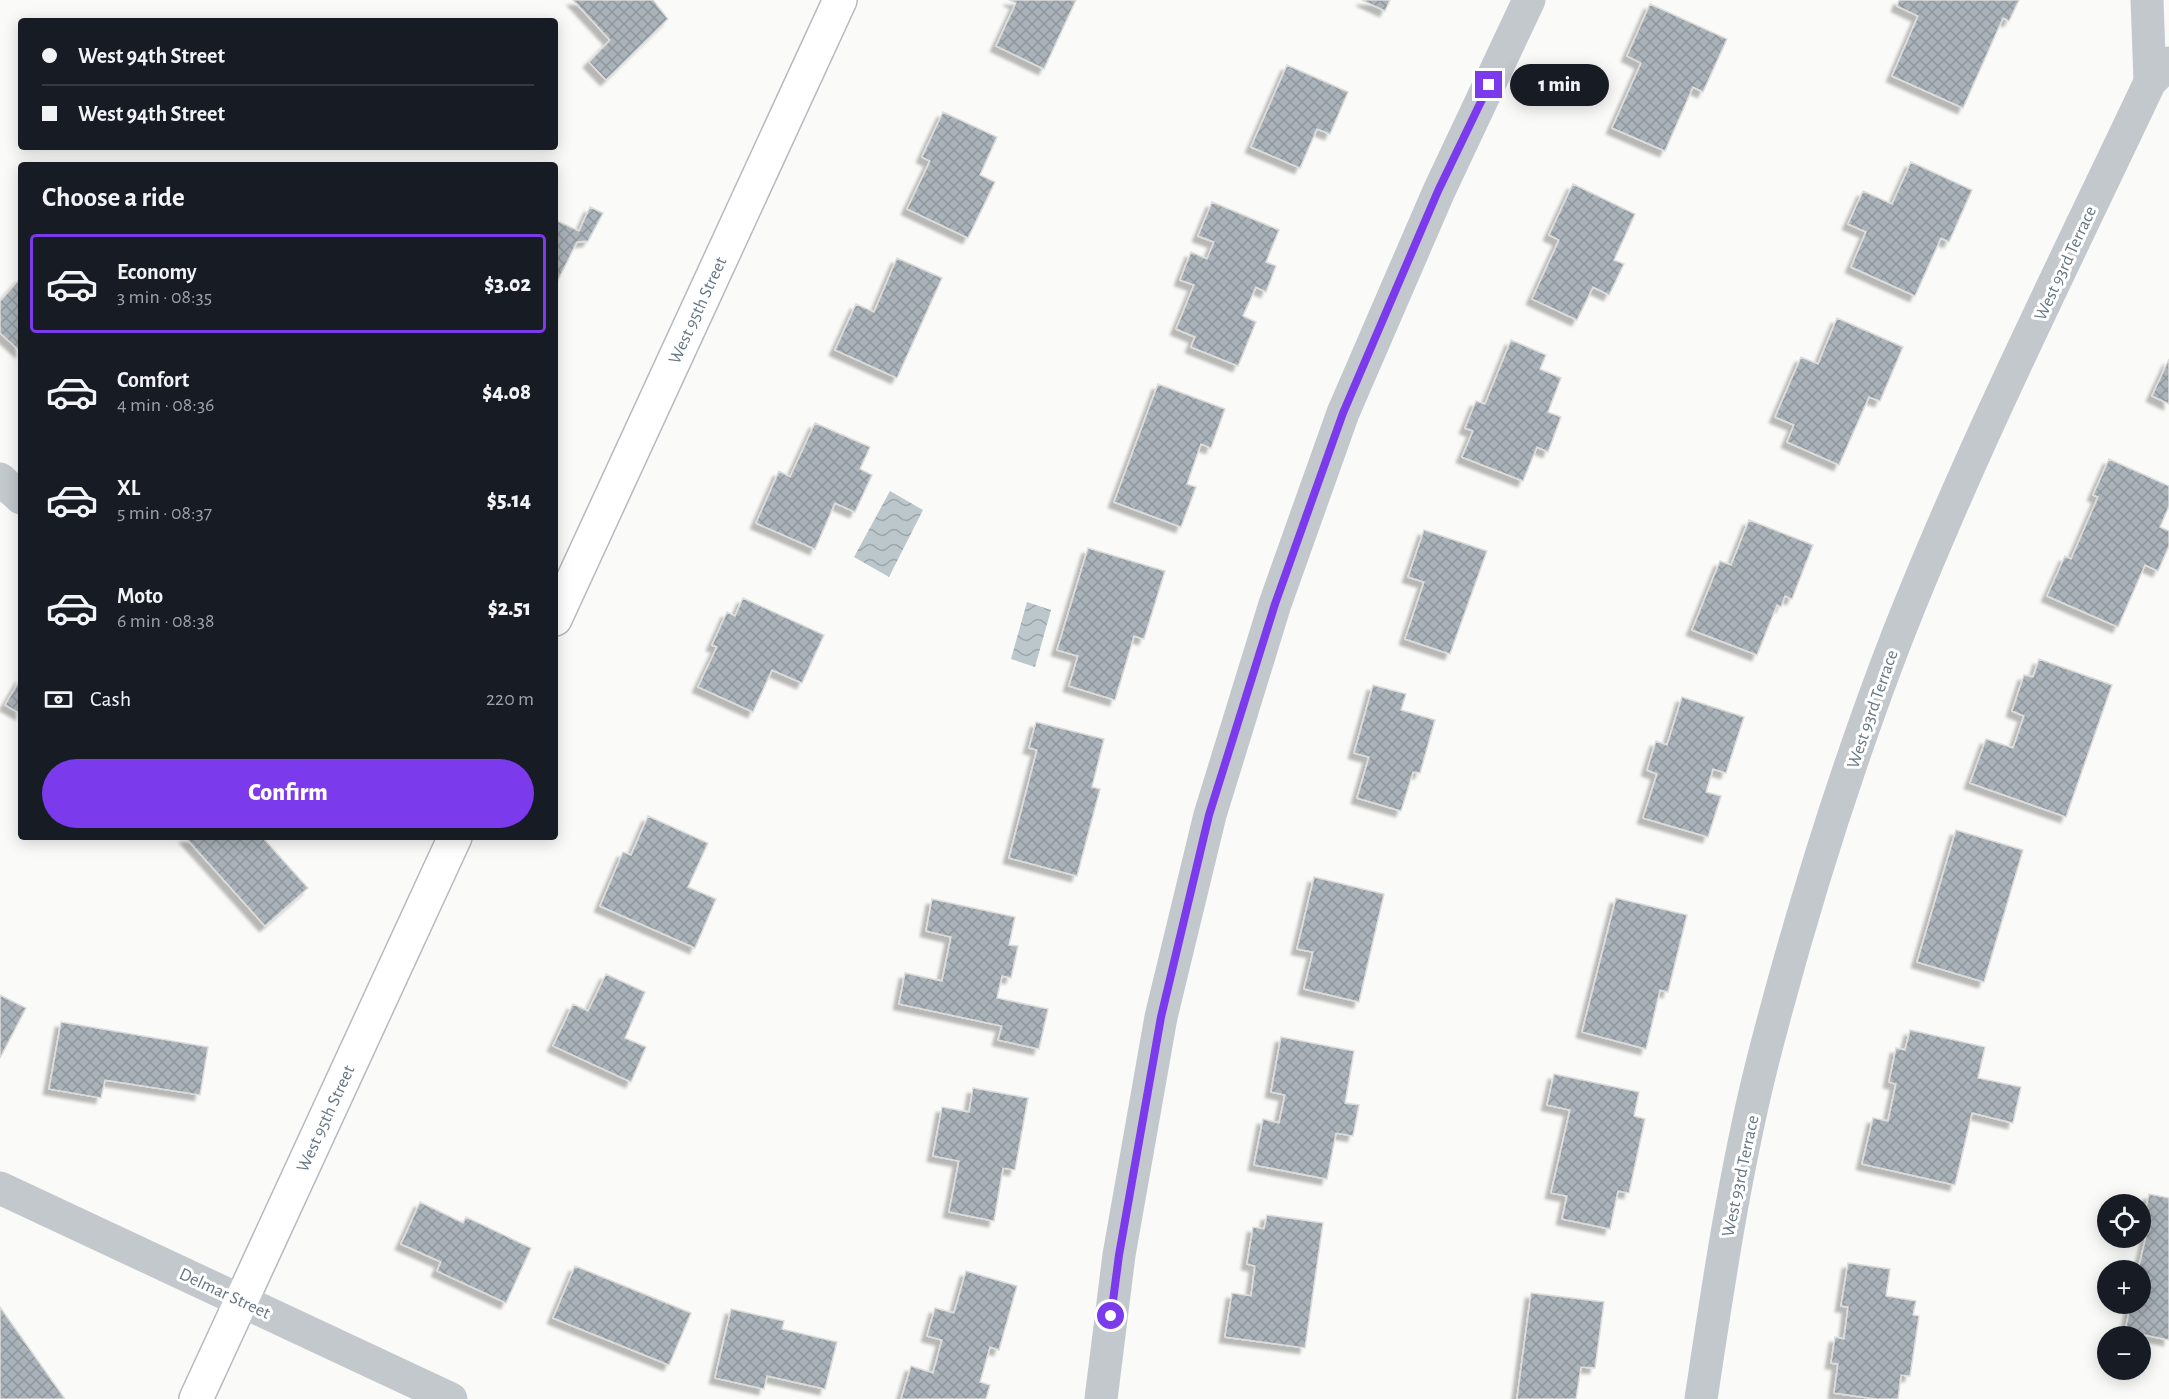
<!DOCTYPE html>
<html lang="en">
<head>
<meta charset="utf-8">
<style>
	:root { --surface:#171b24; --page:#242831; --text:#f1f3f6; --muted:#9ea1a6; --line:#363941; --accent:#7c3aed }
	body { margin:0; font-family:"Alegreya Sans",sans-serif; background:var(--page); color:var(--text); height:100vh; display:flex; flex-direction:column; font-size:22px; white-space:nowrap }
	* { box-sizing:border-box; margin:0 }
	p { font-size:20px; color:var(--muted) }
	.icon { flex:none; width:33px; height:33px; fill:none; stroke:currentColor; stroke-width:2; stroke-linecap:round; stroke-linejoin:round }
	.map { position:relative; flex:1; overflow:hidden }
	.panel { position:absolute; left:18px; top:162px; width:540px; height:678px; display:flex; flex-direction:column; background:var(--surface); border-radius:6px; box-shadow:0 3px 15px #0003 }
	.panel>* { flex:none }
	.guide { position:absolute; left:18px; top:18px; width:540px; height:132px; border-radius:6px; box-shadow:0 3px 15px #0003; display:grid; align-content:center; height:132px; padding:0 24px; background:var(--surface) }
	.buttons { position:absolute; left:2097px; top:1194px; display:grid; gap:12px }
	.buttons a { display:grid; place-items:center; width:54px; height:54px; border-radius:50%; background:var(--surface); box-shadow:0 3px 15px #0003; font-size:30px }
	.end { position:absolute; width:27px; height:27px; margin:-14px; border:8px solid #7c3aed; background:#fff; box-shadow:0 0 0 3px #fff }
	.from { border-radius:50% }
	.bubble { position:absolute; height:42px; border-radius:21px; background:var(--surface); box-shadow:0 3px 15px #0003; font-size:20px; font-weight:800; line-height:42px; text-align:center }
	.guide b { display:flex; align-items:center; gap:21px; height:57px; font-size:22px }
	.guide b+b { border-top:2px solid var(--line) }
	.guide i { width:15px; height:15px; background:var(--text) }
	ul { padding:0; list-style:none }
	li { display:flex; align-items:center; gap:18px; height:99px; margin:0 12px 9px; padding:0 12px; border:3px solid transparent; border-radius:6px }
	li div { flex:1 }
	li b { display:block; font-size:22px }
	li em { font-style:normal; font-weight:800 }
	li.current { border-color:var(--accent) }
	li>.icon { width:54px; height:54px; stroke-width:1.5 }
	h2 { padding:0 24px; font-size:27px; line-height:72px }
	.pay { display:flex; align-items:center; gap:15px; height:66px; padding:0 24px; font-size:22px }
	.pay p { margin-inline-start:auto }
	.button { display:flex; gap:12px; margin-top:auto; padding:12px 24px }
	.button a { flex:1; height:69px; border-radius:36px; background:var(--accent); color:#fff; font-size:24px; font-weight:800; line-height:69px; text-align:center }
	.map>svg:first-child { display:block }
	.water { fill:url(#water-waves) }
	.building { fill:url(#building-cross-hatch); stroke:#dcdcda; stroke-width:1.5; filter:url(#shadow) }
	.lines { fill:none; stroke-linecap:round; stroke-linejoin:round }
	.primary-casing { stroke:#b5babe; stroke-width:36 }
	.street { stroke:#c3c8cc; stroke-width:33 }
	.primary { stroke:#fff; stroke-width:33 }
	.route { stroke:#7c3aed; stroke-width:8 }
	.labels { text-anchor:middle; stroke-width:6; stroke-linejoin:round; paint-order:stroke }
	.street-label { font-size:18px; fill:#657683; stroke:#fff }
</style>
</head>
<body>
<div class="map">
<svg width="2169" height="1399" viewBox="0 0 2169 1399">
	<defs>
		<pattern id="water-waves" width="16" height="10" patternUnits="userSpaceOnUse" patternTransform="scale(1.5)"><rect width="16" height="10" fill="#bbc7cb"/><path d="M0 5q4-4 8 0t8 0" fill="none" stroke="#9ca6aa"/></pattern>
		<pattern id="building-cross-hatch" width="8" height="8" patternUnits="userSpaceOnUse" patternTransform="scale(1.5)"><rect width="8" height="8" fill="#aab3b9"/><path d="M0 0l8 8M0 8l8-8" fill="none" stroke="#8e969c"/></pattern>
		<filter id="shadow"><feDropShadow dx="-5.5" dy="5.5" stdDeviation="1.5" flood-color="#0004"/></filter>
	</defs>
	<rect width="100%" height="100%" fill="#fafaf8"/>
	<!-- water -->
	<path class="water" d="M890,491l33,19 -34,67 -35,-20z
		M1027,602l24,8 -16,57 -24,-8z"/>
	<!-- building -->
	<path class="building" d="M573,0h80l15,19 -62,61 -17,-18 21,-22z
		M1009,0h67l-32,69 -48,-23 20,-43z
		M1362,0h28l-5,11z
		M1899,0h120l-10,21 -6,-3 -40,90 -71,-32 26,-60 -21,-10z
		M1650,4l77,35 -24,53 -10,-5 -28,64 -53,-23 29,-65 -14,-7z
		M1287,65l61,27 -18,42 -13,-5 -17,39 -49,-21z
		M943,112l54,25 -17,38 15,7 -27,56 -61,-29 23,-48 -8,-4z
		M1911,162l61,28 -23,52 -8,-4 -26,58 -64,-29 15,-35 -18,-8 15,-33 29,13z
		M1573,184l62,30 -21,46 10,4 -15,31 -16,-8 -16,33 -45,-21 27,-59 -10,-5z
		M1212,202l67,28 -13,32 10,4 -10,26 -10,-5 -13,29 13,6 -18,44 -47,-19 4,-10 -19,-8 18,-44 -14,-5 11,-28 16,7 7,-17 -16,-6z
		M590,207l13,6 -15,28 -11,1 -22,44v-66l24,11z
		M897,258l45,20 -45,100 -62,-28 21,-46 18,8z
		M21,278v74l-21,-19v-32z
		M1837,318l66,29 -23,54 -11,-4 -30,68 -52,-23 7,-17 -19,-8 26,-60 17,7z
		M1511,340l35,15 -6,14 21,9 -13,34 13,5 -13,35 -11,-5 -14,34 -61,-24 11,-26 -8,-3 11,-27 9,3z
		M2169,359v45l-17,-8z
		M1158,384l67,25 -14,39 -10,-4 -14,40 9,3 -15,40 -67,-25z
		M815,423l55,24 -10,22 12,6 -17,37 -20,-9 -20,46 -59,-26 23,-52 11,6z
		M2109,459l60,27v20l-9,21 9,4v15l-11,25 -13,-6 -27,62 -71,-31 18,-40 6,3 27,-62 -5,-2z
		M1749,520l64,25 -21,54 -7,-3 -4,11 -4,-2 -20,50 -65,-25 28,-69 11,4z
		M1424,530l63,21 -37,103 -45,-15 19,-57 -16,-5z
		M1088,548l77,23 -21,68 -10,-3 -19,64 -46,-14 9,-30 -21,-6z
		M743,598l81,37 -22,48 -30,-13 -19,42 -55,-25 19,-40 -5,-2 15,-33 8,4z
		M2039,659l73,26 -46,132 -96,-34 16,-44 27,9 11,-32 -12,-5 12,-36 9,2z
		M21,678v36l-16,-9z
		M1373,685l33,9 -5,16 34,10 -15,53 -7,-1 -12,39 -44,-13 12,-41 -15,-4z
		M1682,697l62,20 -18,56 -13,-4 -7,23 15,4 -13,41 -65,-19 14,-44 -10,-4 9,-29 11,4z
		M1036,722l68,17 -12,48 8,2 -23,87 -68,-18 28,-108 -8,-2z
		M648,816l60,27 -20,44 28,12 -21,49 -95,-42 23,-54 8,3z
		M1956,830l67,20 -39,132 -67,-20z
		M185,837h77l46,51 -43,38z
		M1314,877l70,17 -25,108 -55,-13 9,-37 -16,-3z
		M1616,898l71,17 -19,77 -8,-2 -14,59 -64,-17z
		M932,899l83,18 -6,28 9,1 -7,32 -9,-2 -5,22 51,11 -9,40 -41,-9 4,-14 -103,-22 6,-31 37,8 9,-44 -25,-6z
		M606,974l39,18 -20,46 21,9 -15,35 -78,-36 20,-42 15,7z
		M0,995l26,13 -26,50z
		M61,1022l147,25 -8,48 -95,-15 -4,18 -52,-9z
		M1910,1030l75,17 -7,31 43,9 -8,36 -41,-10 -17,72 -93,-21 11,-46 15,3 8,-37 -7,-2 7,-34 9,2z
		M1281,1037l73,14 -9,52 14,2 -6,31 -17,-3 -9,46 -73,-14 9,-46 16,4 6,-28 -14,-3z
		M1554,1074l85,18 -5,24 11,3 -16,74 -11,-2 -8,38 -48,-10 5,-23 -16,-3 19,-83 -23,-5z
		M973,1088l55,10 -13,72 -12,-2 -9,53 -45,-9 10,-51 -26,-5 9,-49 27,5z
		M2149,1194l20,4v142l-44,-9 6,-27h9l-2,-34 11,-46 -6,-1z
		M420,1202l43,21 3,-6 65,31 -25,55 -69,-32 4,-9 -40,-18z
		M1267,1215l56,8 -18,125 -80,-11 7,-44 19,3 4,-30 -8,-2 6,-37 11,2z
		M1848,1263l42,6 -4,27 30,5 -3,14 6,1 -9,60 -9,-1 -3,24h-22l-42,-6 4,-29 -7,-1 4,-26 9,2 4,-32 -7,-1z
		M575,1266l116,47 -22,52 -116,-47z
		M966,1271l51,15 -18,64 -9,-3 -10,35 10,3 -4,14h-85l10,-33 22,7 9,-33 -15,-4 8,-28 19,5z
		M1531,1293l73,9 -9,66 -14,-1 -5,32h-59z
		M0,1307l65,92h-65z
		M731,1309l53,12 -2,8 55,13 -12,47 -58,-13 -3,13 -49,-11z"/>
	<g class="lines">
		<defs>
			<g id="primary">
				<path id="s1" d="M555,619l285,-619"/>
				<path id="s2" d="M196,1399l259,-562"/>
			</g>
		</defs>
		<!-- primary casing -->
		<use href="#primary" class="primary-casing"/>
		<!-- street -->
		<path class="street" d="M2147,0l3,82
			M0,479l21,19
			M0,1188l451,211
			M1101,1399l18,-144 42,-238 49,-202 65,-211 68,-191 96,-222 90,-191
			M1701,1399c17,-113 34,-228 62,-339 37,-144 82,-289 136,-428 74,-187 165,-368 251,-550l19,-19"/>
		<!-- primary -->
		<use href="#primary" class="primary"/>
	</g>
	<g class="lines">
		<!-- route -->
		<path class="route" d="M1111,1316l8,-61 42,-238 48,-202 66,-211 68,-191 95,-222 51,-106"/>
	</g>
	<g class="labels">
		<!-- street labels -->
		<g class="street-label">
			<text transform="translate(2065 263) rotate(-65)" y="6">West 93rd Terrace</text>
			<text dy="6" stroke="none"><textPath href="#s1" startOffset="340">West 95th Street</textPath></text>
			<text transform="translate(1872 709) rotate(-71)" y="6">West 93rd Terrace</text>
			<text dy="6" stroke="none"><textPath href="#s2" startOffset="309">West 95th Street</textPath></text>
			<text transform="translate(1740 1176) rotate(-78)" y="6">West 93rd Terrace</text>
			<text transform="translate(225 1293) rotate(25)" y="6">Delmar Street</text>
		</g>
	</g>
</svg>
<div class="buttons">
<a><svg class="icon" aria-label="locate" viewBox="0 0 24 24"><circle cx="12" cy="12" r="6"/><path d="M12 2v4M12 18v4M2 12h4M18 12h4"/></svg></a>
<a>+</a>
<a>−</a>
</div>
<i class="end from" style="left:1111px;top:1316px"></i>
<i class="end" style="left:1489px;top:85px"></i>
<div class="bubble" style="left:1510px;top:64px;width:99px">1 min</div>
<div class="guide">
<b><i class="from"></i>West 94th Street</b>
<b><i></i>West 94th Street</b>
</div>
<section class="panel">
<h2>Choose a ride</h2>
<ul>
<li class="current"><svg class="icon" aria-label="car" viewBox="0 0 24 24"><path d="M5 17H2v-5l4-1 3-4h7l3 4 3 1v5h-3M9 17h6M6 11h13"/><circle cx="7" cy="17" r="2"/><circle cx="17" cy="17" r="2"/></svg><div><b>Economy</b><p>3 min · 08:35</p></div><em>$3.02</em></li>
<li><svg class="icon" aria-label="car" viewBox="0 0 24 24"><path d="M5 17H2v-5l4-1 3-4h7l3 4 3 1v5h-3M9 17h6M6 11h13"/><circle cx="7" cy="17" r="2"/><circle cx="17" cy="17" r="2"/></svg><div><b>Comfort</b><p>4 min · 08:36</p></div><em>$4.08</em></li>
<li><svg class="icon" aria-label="car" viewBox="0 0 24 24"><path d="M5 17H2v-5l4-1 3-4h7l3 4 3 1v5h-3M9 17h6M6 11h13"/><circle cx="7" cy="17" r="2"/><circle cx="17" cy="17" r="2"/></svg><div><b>XL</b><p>5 min · 08:37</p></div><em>$5.14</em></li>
<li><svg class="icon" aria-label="car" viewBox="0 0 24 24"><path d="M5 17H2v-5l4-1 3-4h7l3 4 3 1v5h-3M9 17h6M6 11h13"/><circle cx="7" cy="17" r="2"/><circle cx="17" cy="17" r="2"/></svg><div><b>Moto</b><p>6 min · 08:38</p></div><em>$2.51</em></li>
</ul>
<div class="pay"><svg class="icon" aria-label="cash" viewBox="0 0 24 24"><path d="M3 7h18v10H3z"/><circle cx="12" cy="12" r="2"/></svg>Cash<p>220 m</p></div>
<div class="button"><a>Confirm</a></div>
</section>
</div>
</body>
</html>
